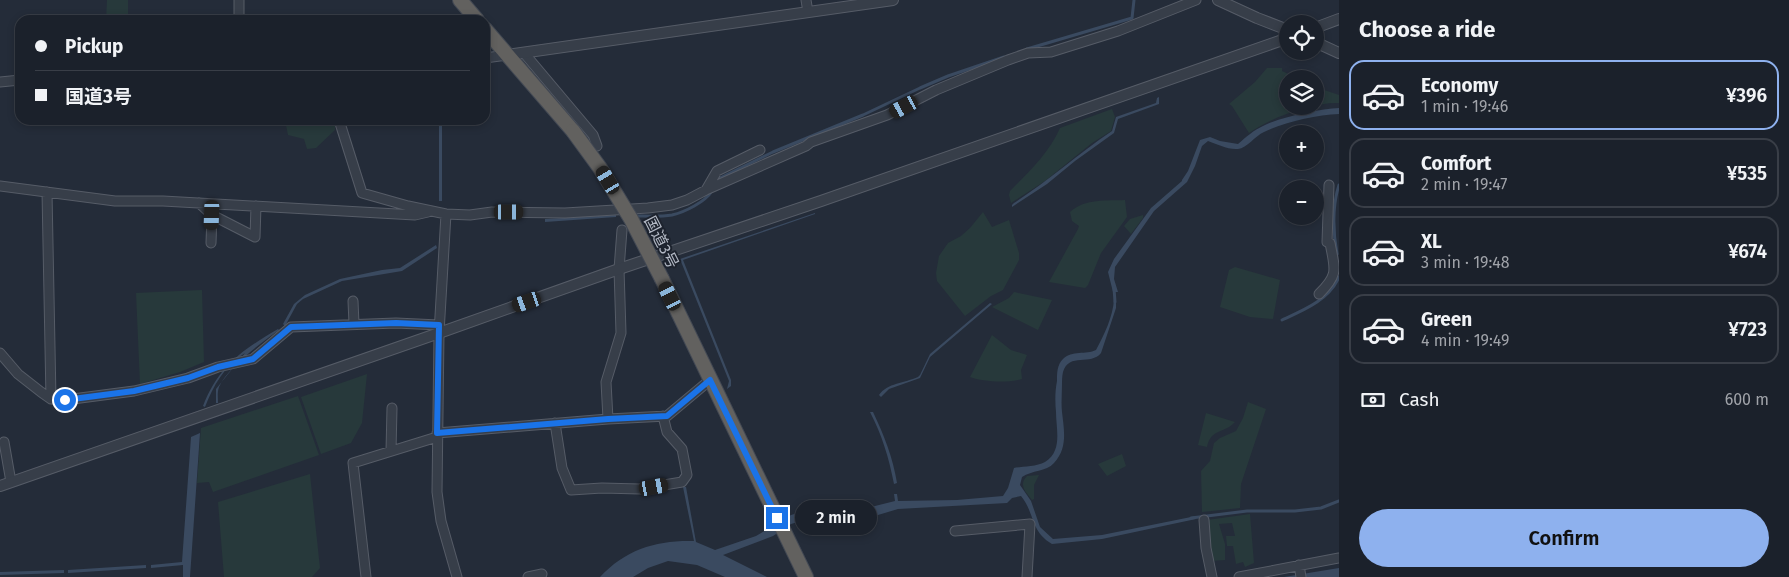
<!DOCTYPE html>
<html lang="en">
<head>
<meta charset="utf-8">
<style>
	:root { --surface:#1b212b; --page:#282e37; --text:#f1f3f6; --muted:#a0a3a9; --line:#393e47; --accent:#8eb1ee }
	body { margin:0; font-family:"Fira Sans","Noto Sans JP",sans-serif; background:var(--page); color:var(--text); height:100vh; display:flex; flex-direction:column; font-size:19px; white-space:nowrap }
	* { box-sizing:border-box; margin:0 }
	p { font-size:16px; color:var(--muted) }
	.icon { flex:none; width:28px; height:28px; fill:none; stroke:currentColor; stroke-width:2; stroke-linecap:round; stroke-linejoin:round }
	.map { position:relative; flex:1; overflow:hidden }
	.drawer { display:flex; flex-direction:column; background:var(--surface); width:450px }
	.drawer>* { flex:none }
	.banner { position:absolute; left:15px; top:15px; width:475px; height:110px; border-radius:15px; box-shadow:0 2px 8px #0003,0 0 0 1px var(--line); display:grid; align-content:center; height:110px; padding:0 20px; background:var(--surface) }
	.tools { position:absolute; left:1279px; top:15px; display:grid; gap:10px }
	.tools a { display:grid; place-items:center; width:45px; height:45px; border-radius:50%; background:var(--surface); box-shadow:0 2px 8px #0003,0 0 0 1px var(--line); font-size:25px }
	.end { position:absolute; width:22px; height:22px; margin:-11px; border:6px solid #1a73e8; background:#fff; box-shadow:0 0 0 2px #fff }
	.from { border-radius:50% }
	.bubble { position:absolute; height:35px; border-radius:18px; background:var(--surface); box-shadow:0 2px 8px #0003,0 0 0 1px var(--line); font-size:16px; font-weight:600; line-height:35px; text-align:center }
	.car { position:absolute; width:15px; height:30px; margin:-15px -8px; border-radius:6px; box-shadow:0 0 4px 1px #0007; background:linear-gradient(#222 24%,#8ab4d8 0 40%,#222 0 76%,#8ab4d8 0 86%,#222 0) }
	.banner b { display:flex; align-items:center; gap:18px; height:48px; font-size:19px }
	.banner b+b { border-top:1px solid var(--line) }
	.banner i { width:12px; height:12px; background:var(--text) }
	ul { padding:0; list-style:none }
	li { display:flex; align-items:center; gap:15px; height:70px; margin:0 10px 8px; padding:0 10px; border:2px solid var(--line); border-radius:15px }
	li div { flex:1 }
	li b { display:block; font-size:19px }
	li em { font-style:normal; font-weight:600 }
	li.current { border-color:var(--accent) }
	li>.icon { width:45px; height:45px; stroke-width:1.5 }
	h2 { padding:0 20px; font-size:22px; line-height:60px }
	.pay { display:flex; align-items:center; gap:12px; height:55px; padding:0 20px; font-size:19px }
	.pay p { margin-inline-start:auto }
	.button { display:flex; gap:10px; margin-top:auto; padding:10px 20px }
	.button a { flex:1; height:58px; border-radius:30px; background:var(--accent); color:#111; font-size:20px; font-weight:600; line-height:58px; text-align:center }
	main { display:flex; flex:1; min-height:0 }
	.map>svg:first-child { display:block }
	.green { fill:#27393b }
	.water { fill:#3a4a60 }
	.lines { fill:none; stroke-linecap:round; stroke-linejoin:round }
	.stream { stroke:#3a4a60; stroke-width:3 }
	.minor-casing { stroke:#565c67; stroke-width:11 }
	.tertiary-casing { stroke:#565c67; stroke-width:12 }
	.trunk-casing { stroke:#434954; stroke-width:16 }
	.minor { stroke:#373e49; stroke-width:9 }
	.tertiary { stroke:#373e49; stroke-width:10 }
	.trunk { stroke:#62615f; stroke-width:14 }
	.trunk-bridge-casing { stroke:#434954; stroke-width:16; stroke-linecap:butt }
	.trunk-bridge { stroke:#62615f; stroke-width:14 }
	.route { stroke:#1a73e8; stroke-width:6 }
	.labels { text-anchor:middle; stroke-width:4; stroke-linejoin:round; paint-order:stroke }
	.street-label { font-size:16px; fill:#b3b9c5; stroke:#1d232e }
</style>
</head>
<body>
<main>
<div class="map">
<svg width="1339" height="577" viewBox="0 0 1339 577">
	<rect width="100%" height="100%" fill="#242c39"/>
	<!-- green -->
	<path class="green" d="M107,0h21v20h-22z
		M1267,68h15v3l17,8h-11v27h27v-19l24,8v8c-27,-1 -69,15 -90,30l-17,-27 -3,-2 26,-22z
		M1112,109l3,8 -4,14 -19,12 -47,38 -34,22 -2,-8 1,-4c19,-19 39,-38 50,-63z
		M285,120h50v10l-19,18 -9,1 -3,-10 -16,-4z
		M1125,200l2,17 -26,36 -13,32 -3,3 -36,-6 29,-53 1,-3 -7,-5 -2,-9c16,-14 36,-11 55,-12z
		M983,212l9,15 17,-7 10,33v7l-16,30 -12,6 -26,20 -28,-35 -1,-8 3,-17 9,-13 13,-7 9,-8z
		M1143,215v3l-12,16 -7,-8 6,-7z
		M1235,267l45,13 -7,39 -23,-2 -30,-10 9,-37z
		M202,290l2,72 -24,10 -40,12 -4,-91z
		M1014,292l38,8 -14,30 -46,-23 17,-9z
		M992,335l19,15 16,5 -6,15 1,9c-14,4 -39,3 -52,-2z
		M367,374l-5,49 -11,20 -30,11 -20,-57z
		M298,396l21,59 -106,37 -4,-10 -12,1 4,-55z
		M1248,402l18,7 -25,75 -1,24 -38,4 -1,-41 9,-10 4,-18 6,-5 16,-7 7,-13z
		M1206,413l29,9c-11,12 -24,6 -28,25l-9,-2z
		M1122,454l4,12 -19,10 -9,-12z
		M310,474l10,94 -8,9h-88l-6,-75z
		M1039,475l-5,10v14l-2,1c-6,-8 -14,-15 -5,-24z
		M1250,514l4,49 -9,4 -2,-5 -7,2 -3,-18h-6l-1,-10h9l-3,-13 -13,1 6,20v16l-14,1 -4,-41z"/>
	<!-- water -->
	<path class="water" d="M1159,97v7l-41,15 -4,14 -39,28 -28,23 -35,23v-2l2,-2c34,-22 64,-49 98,-72l4,-14 40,-14 1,-5z
		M1339,108v6c-23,1 -55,8 -75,18 -9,4 -17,16 -26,17 -10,1 -21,-5 -30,-8l-6,5 -7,20 -8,16 -33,29 -39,56 -1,12 4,13h-5l-5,-20 6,-13 37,-51 31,-27v-1l6,-9 12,-31 10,-3 10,4 18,3c8,-7 16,-14 25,-18 17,-9 57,-17 76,-18z
		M439,120h3v81h-3z
		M815,213v1l-132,46 48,120v6l-4,3 2,-8 -49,-122z
		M616,215v2l-71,5v-3z
		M436,245l1,3 -35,23 -60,10 -39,18 -6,5 -12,22 -2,-2 11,-20 11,-9 35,-16 42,-9 18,-2z
		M1114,299l2,1v8l-15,45c-10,13 -32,-1 -38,19 -1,4 -1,9 -1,12 0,9 -1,19 0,28 2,18 6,36 -8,51 -8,9 -22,7 -32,14l-2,8 11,16 9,26 13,12 49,-4 94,-19v3l-94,20 -50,5c-22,-13 -17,-31 -31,-48l-9,2 -5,5 -109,6 -40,12 -8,1h-12l-18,-4 -12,1 -17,5 -18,12 -50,19 44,22h-42l-28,-12 -29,-4 -20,7 -15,9h-33c26,-28 57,-37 94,-36l-11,-54h3l10,55 19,8 41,-14 35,-21 13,-4 18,-3 37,2 36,-9 -1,-7h3l1,7 59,-1 46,-4 5,-8 6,-20c9,-2 22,-1 31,-6 18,-11 11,-33 11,-50 -1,-10 -1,-21 1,-31 0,-8 0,-16 6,-22 9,-9 23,-4 33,-9 8,-15 17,-33 18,-51z
		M990,303l2,1 -62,53 -10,21 -31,11 -8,8 -2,-2c8,-12 26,-12 39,-18l2,-2 10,-21z
		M278,329l1,1c-18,13 -51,37 -60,57 -2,6 -1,11 -1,16h-2v-14l29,-36c-20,12 -32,33 -40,54l-2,-1c16,-40 38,-55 75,-77z
		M870,412h3c11,23 20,46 24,71l-3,1c-5,-26 -12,-49 -24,-72z
		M200,433l-10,144h-7v-12l-32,3v-3l31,-3 9,-125z
		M146,565v3l-78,5v-3z
		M1339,568v9h-55z
		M64,570v3l-64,2v-3z"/>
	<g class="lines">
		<!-- stream -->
		<path class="stream" d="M1027,49l105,-31 2,-18
			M716,183l2,-4 55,-27 90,-37 57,-27 28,-12 56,-19
			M633,216c13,0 27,1 39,-1 13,-3 33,-13 40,-24
			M1337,254c-4,-21 -5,-48 2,-69
			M1114,288l1,14
			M1282,320c22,-10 47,-20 57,-43
			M1191,518l56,-7h48l26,-3 18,-7"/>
		<defs>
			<path id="minor" d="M806,0l2,12
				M239,20v-20
				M524,53l69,82 4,11
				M485,58l22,-3
				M0,82l20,-2
				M339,120l23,73 46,13 38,8 24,1 22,-3 73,1 83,-5 24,-3 15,-5 19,-10 100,-44 5,-4 76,-27 49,-25 72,-30 20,-7 23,-1 67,-21 78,-31
				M0,186l115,15h48l252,14 13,-3
				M706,190l11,-19 43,-21
				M47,192l4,207
				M199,203l13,12 43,22 1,-31
				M446,214l-7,119 -2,159 4,29 16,56
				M211,243l1,-28
				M1319,294c20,-20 16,-24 11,-51l-3,-1 2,-57
				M353,301l1,23
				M0,353l18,21 23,18 10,7 14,1 69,-9 54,-13 30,-11 35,-8 38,-32 105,-4 43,2
				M608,419l-2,-37 15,-49 -2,-64 3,-39
				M555,423l7,45 9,22 31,-2 38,1 42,-7 5,-7 -5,-26 -15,-17 -4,-16
				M437,433l171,-14 59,-3 43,-36
				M4,442l7,40
				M391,451l1,-43
				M1204,520l2,28 6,29
				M955,531l75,-7 -3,53
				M1299,565l2,12
				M366,577l-13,-114 84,-26
				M528,577l14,-3
				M1239,577l100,-19"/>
			<path id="tertiary" d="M1218,0l39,18 31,12
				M1315,28l24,-9
				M1315,42l24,11
				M507,55l386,-55
				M0,486l439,-153 180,-64 202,-68 467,-163"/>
			<path id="trunk" d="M460,0l17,20
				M485,29l88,102
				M662,279l144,298"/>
		</defs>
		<!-- minor casing -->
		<use href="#minor" class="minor-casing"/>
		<!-- tertiary casing -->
		<use href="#tertiary" class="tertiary-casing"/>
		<!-- trunk casing -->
		<use href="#trunk" class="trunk-casing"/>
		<!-- minor -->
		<use href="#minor" class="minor"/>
		<!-- tertiary -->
		<use href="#tertiary" class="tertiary"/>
		<!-- trunk -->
		<use href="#trunk" class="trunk"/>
		<defs>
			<path id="trunk-bridge" d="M573,131l27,37 31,51 31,60"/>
		</defs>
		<!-- trunk-bridge casing -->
		<use href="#trunk-bridge" class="trunk-bridge-casing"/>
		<!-- trunk-bridge -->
		<use href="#trunk-bridge" class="trunk-bridge"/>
	</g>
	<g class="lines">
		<!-- route -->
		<path class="route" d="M65,400l69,-9 54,-13 30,-11 35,-8 38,-32 105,-4 43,2 -2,108 171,-14 59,-3 43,-36 67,138"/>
	</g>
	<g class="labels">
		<!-- street labels -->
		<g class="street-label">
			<text transform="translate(662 242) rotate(63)" y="6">国道3号</text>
		</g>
	</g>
</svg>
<div class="tools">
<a><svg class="icon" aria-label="locate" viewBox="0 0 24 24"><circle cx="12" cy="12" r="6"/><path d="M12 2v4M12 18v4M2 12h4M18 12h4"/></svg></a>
<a><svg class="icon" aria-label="layers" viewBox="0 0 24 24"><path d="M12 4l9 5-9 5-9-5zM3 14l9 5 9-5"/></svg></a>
<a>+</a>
<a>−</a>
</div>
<i class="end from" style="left:65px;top:400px"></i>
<i class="end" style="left:777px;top:518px"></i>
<div class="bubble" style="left:795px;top:500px;width:82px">2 min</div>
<i class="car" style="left:904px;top:107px;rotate:242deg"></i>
<i class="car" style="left:608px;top:180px;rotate:329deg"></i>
<i class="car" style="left:509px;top:212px;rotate:90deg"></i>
<i class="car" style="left:212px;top:215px;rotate:182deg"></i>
<i class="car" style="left:670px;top:296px;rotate:334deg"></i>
<i class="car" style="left:527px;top:302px;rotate:251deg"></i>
<i class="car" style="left:654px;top:487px;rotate:80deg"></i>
<div class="banner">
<b><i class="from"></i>Pickup</b>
<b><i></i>国道3号</b>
</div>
</div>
<section class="drawer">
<h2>Choose a ride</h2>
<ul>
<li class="current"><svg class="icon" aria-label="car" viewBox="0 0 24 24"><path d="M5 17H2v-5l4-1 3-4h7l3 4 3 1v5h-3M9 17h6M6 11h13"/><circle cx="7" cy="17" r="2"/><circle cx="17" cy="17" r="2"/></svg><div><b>Economy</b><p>1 min · 19:46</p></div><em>¥396</em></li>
<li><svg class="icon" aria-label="car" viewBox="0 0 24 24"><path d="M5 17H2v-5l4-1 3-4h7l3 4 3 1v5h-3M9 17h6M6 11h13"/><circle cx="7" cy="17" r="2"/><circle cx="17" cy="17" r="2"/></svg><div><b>Comfort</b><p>2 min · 19:47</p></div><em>¥535</em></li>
<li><svg class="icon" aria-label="car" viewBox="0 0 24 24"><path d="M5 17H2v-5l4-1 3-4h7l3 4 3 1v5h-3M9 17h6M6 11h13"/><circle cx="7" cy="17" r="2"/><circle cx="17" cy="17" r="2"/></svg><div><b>XL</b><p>3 min · 19:48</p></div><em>¥674</em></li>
<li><svg class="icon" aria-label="car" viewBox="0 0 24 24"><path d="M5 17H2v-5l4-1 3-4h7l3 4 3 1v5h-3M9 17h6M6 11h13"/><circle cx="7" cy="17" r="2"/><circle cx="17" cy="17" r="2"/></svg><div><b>Green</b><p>4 min · 19:49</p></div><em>¥723</em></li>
</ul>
<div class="pay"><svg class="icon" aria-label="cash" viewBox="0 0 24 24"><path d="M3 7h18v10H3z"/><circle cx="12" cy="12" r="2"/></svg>Cash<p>600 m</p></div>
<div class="button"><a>Confirm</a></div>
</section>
</main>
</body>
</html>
